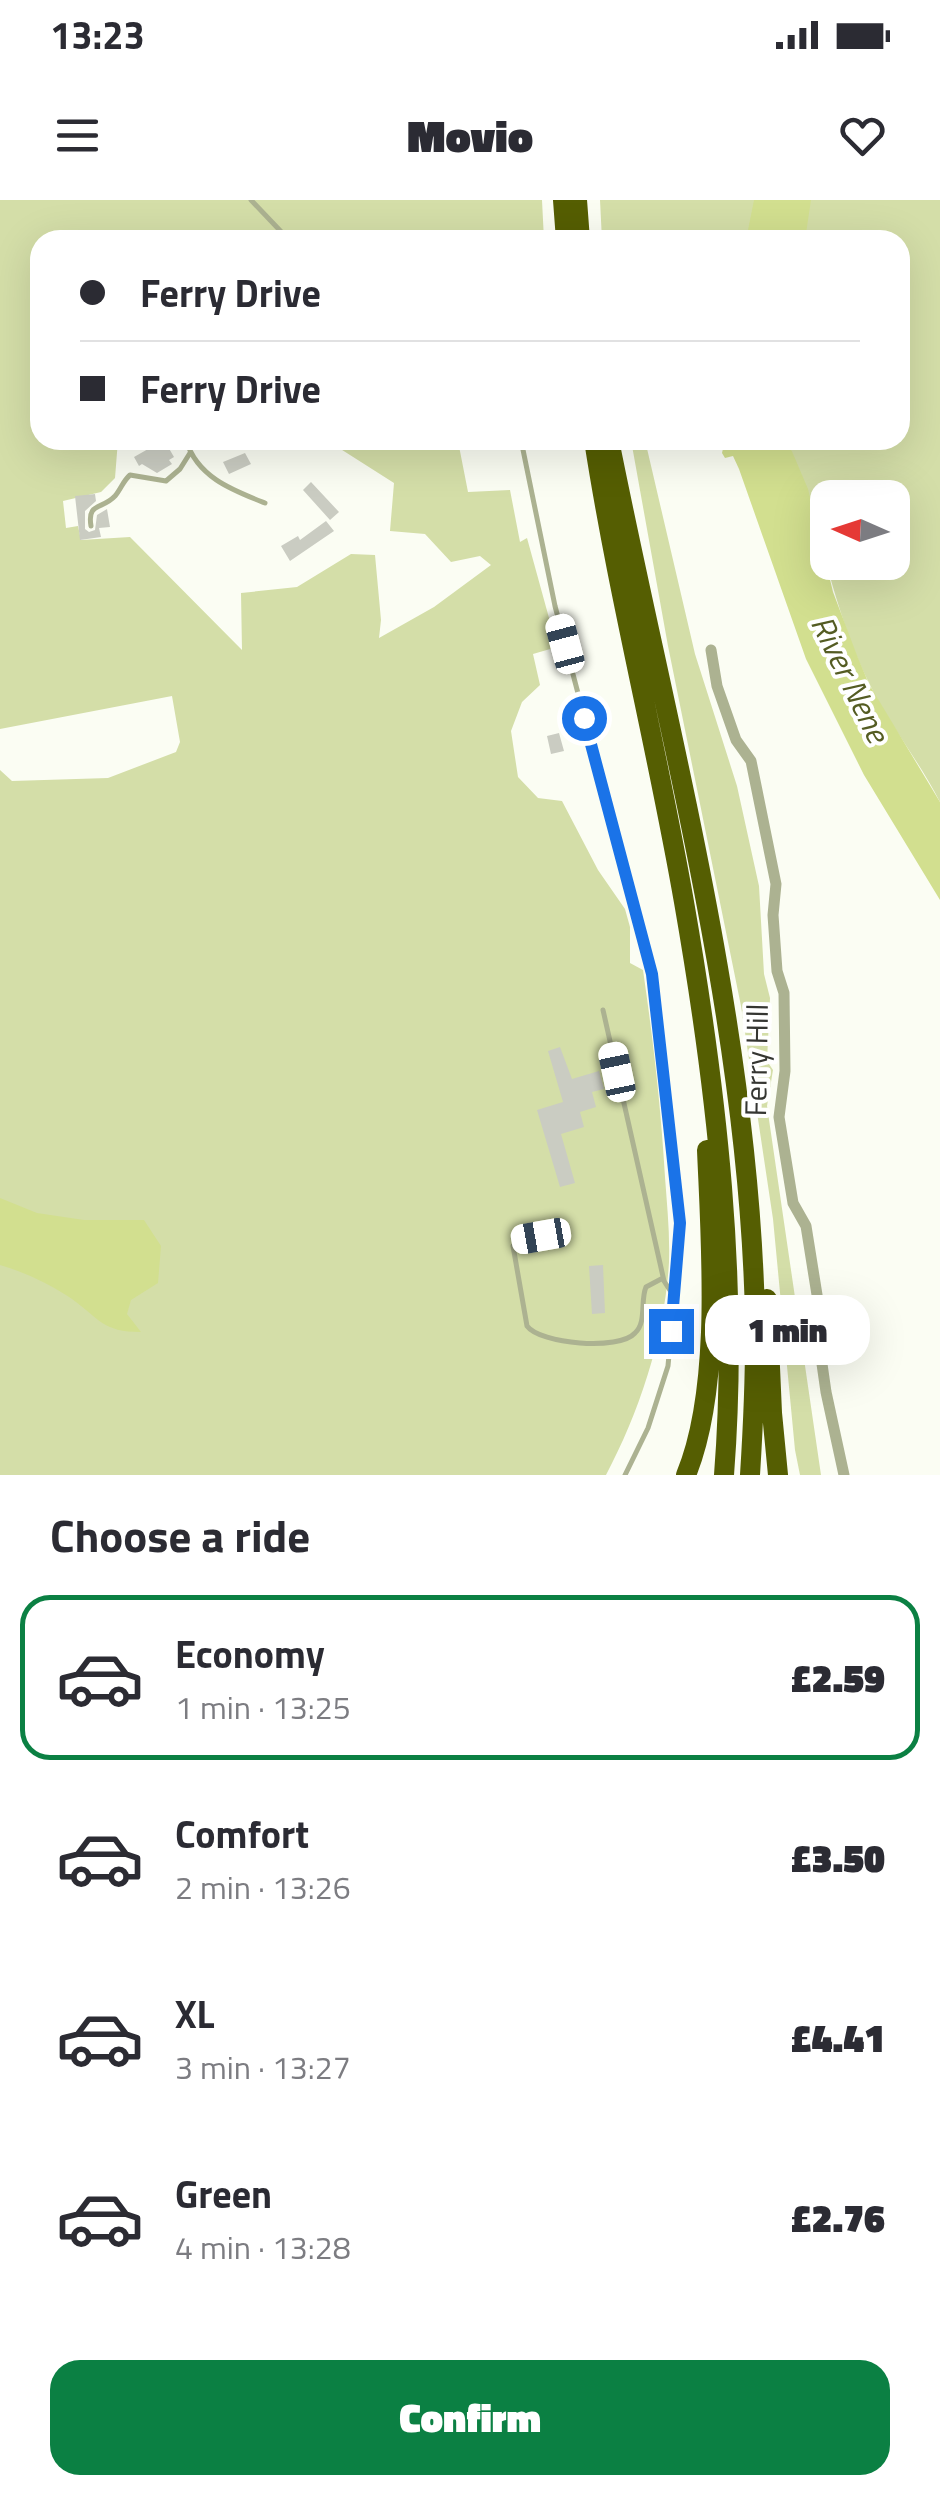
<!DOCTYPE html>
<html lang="en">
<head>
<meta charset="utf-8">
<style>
	:root { --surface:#fff; --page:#f7f7f7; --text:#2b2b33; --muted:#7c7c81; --line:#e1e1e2; --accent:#0b8043 }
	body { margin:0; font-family:"Titillium Web",sans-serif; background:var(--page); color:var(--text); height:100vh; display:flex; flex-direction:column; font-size:38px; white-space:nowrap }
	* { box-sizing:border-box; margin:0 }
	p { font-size:32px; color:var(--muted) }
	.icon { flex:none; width:55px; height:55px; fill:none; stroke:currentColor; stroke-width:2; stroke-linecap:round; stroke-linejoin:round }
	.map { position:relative; height:1275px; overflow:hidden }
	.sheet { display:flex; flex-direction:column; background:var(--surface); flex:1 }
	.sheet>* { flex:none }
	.banner { position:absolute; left:30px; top:30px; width:880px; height:220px; border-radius:30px; box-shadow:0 10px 40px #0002; display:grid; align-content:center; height:220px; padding:0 50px; background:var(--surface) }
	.needle { width:65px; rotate:273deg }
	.fabs { position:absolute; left:810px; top:280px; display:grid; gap:20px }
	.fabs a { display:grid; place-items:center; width:100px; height:100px; border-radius:20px; background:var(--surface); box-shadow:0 10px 40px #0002; font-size:50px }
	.end { position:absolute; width:45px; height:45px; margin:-22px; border:12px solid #1a73e8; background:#fff; box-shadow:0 0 0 5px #fff }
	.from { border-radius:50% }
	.bubble { position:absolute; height:70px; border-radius:30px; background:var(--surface); box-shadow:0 10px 40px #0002; font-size:32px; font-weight:800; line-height:70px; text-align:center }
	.car { position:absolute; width:30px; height:60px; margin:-30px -15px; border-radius:12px; box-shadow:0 0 8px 2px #0007; background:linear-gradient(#fff 24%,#345 0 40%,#fff 0 76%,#345 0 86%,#fff 0) }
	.banner b { display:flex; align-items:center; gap:35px; height:95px; font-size:38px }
	.banner b+b { border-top:2px solid var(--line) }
	.banner i { width:25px; height:25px; background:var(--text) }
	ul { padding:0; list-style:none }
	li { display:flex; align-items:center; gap:30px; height:165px; margin:0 20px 15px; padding:0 30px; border:5px solid transparent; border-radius:30px }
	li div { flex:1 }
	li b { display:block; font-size:38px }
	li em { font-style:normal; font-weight:800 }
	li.active { border-color:var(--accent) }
	li>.icon { width:90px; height:90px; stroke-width:1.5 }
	h2 { padding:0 50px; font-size:45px; line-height:120px }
	.button { display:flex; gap:20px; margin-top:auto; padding:20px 50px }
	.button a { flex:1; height:115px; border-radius:30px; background:var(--accent); color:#fff; font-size:40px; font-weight:800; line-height:115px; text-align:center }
	.status { display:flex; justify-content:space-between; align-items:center; height:70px; padding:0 50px; background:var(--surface); direction:ltr }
	.status svg { height:28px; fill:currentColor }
	header { display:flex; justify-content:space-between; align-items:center; height:130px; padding:0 50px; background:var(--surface); font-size:45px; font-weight:800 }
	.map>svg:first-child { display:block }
	.green { fill:#d4dea8; fill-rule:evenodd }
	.water { fill:#d2df8f }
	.building { fill:#caccc2 }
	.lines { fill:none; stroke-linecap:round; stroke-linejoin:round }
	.lane { stroke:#acb291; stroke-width:5 }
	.street { stroke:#acb291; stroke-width:11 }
	.highway { stroke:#555e02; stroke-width:20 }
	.route { stroke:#1a73e8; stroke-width:12 }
	.labels { text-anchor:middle; stroke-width:8; stroke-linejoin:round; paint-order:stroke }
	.street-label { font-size:30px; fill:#353632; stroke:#fff }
	.water-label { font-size:32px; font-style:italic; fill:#545c23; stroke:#fff }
</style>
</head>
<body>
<div class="status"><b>13:23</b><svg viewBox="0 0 49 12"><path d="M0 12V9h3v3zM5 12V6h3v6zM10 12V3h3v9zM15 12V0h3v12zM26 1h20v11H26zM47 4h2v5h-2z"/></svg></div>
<header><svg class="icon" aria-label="menu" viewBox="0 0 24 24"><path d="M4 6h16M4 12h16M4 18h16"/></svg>Movio<svg class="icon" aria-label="heart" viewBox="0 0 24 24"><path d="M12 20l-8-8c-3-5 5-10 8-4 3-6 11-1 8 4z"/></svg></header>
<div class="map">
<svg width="940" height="1275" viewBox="0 0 940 1275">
	<rect width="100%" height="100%" fill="#fbfdf3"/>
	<!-- green -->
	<path class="green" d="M0,0h542l2,40h-504v200h78l-3,38 -14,14 -38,9 3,27 12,-2 3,14 49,-3 112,113 -1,-57 56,-6 54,-33 24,1 6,65 -2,18 55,-31 57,-42 -11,-9 -29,6 -26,-28 -35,-3 4,-48 -55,-35 5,-8h68l5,5 41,-4 10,51 42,-2 10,52 7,-4 30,109 -24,7 7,31 -18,17 -11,29 7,46 20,21 24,3 36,69 27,39 5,18v36l13,7c10,69 18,137 22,207 2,28 5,57 4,85 -4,72 -29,149 -63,213h-606v-705l12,11 96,-3 68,-26 4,-10 -8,-46 -172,33z
		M600,0h340v602c-21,-41 -51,-78 -71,-119 -37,-74 -48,-157 -78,-233l-119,-10h228v-200h-298zM828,298h64v64h-64z
		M631,240h14l50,214 42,132 22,100 5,88 6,24 -3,63 6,9 -6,36 54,369h-21l-5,-25 -22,-231 -32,-213 -73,-360z"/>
	<!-- water -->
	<path class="water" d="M754,0h57l-6,40h-59z
		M725,240h67l-1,9 17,40 25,103 25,66 11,26 71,118v98l-76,-125 -58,-116 -67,-190 -6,-13 -8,2 -3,-5z
		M0,998l37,15 47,7h60l17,26 -3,37 -27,17 -4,14 14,18c-39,0 -41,-13 -69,-33 -21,-14 -47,-27 -72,-34z"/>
	<!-- building -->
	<path class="building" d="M164,240l10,17 -5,3 3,4 -15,9 -15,-9 -3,2 -5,-9z
		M245,253l6,11 -22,10 -6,-12z
		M311,282l28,30 -9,8 -27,-30z
		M95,294l1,7 -11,10v18l4,3 6,-2 2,-15 10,-6 3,18 -11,1 2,9 -21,3 -5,-44z
		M326,321l8,10 -44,30 -9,-15 17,-10 2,4z
		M559,533l5,18 -13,3 -4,-18z
		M560,847l12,32 27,-8 5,18 -12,3 4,15 -16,5 4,15 -23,7 14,49 -15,4 -23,-77 26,-8 -15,-51z
		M603,1065l2,48 -13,1 -3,-48z"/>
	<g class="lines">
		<!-- lane -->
		<path class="lane" d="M251,0l38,40
			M186,240c11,37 46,50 79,63
			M521,240l34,166 97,368 29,249 -13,143 -20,62 -23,47
			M91,326c-4,-24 11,-16 24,-30 6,-7 8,-15 15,-21l36,6 14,-12 10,-16
			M603,810l61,271 9,14
			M564,1032l-45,8 -6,6 14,80c13,18 92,25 108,7 12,-11 5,-32 11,-46l17,-9"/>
		<!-- street -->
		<path class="street" d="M711,450l6,36 19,54 15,21 25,123 -3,31 4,56 7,22 1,78 -6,46 14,86 13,23 16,100 -2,24 6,42 18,83"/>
		<!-- highway -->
		<path class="highway" d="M563,0l3,40
			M577,0l3,40
			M594,240c24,155 63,307 90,462 33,189 55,381 40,573
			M609,240c55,277 134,562 145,845 3,63 0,127 -4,190
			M767,1099l5,114 6,62
			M686,1275c36,-87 25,-230 21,-325"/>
	</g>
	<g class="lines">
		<!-- route -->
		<path class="route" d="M584,518l68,256 28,249 -9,108"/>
	</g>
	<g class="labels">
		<!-- street labels -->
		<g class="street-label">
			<text transform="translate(757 860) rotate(-89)" y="10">Ferry Hill</text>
		</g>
		<!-- water labels -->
		<g class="water-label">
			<text transform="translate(850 479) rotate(64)" y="11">River Nene</text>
		</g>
	</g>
</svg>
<div class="fabs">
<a><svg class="needle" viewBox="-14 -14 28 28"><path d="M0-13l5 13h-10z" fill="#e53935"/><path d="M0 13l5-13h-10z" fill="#7c7c81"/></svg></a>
</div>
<i class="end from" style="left:584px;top:518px"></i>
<i class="end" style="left:671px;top:1131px"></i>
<div class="bubble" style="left:705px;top:1095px;width:165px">1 min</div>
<i class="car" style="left:565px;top:444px;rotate:345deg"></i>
<i class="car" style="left:617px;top:872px;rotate:348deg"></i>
<i class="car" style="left:541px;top:1036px;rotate:260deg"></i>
<div class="banner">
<b><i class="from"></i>Ferry Drive</b>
<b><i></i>Ferry Drive</b>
</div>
</div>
<section class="sheet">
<h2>Choose a ride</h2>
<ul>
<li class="active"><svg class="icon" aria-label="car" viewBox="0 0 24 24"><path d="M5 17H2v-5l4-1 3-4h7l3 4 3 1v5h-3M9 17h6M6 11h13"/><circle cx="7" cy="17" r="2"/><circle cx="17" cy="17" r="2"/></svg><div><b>Economy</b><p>1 min · 13:25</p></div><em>£2.59</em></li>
<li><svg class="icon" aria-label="car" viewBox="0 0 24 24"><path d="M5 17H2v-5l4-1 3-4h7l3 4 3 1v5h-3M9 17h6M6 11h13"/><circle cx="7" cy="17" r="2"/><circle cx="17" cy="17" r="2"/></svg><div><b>Comfort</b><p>2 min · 13:26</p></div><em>£3.50</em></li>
<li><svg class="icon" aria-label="car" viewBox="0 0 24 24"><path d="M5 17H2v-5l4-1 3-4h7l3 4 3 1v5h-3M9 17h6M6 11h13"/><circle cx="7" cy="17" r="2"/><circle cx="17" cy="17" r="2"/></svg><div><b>XL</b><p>3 min · 13:27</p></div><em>£4.41</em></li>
<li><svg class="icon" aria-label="car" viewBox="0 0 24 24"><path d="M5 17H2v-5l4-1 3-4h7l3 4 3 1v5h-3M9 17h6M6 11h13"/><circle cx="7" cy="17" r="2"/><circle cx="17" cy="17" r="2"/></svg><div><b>Green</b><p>4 min · 13:28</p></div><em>£2.76</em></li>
</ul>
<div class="button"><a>Confirm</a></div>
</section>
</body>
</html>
